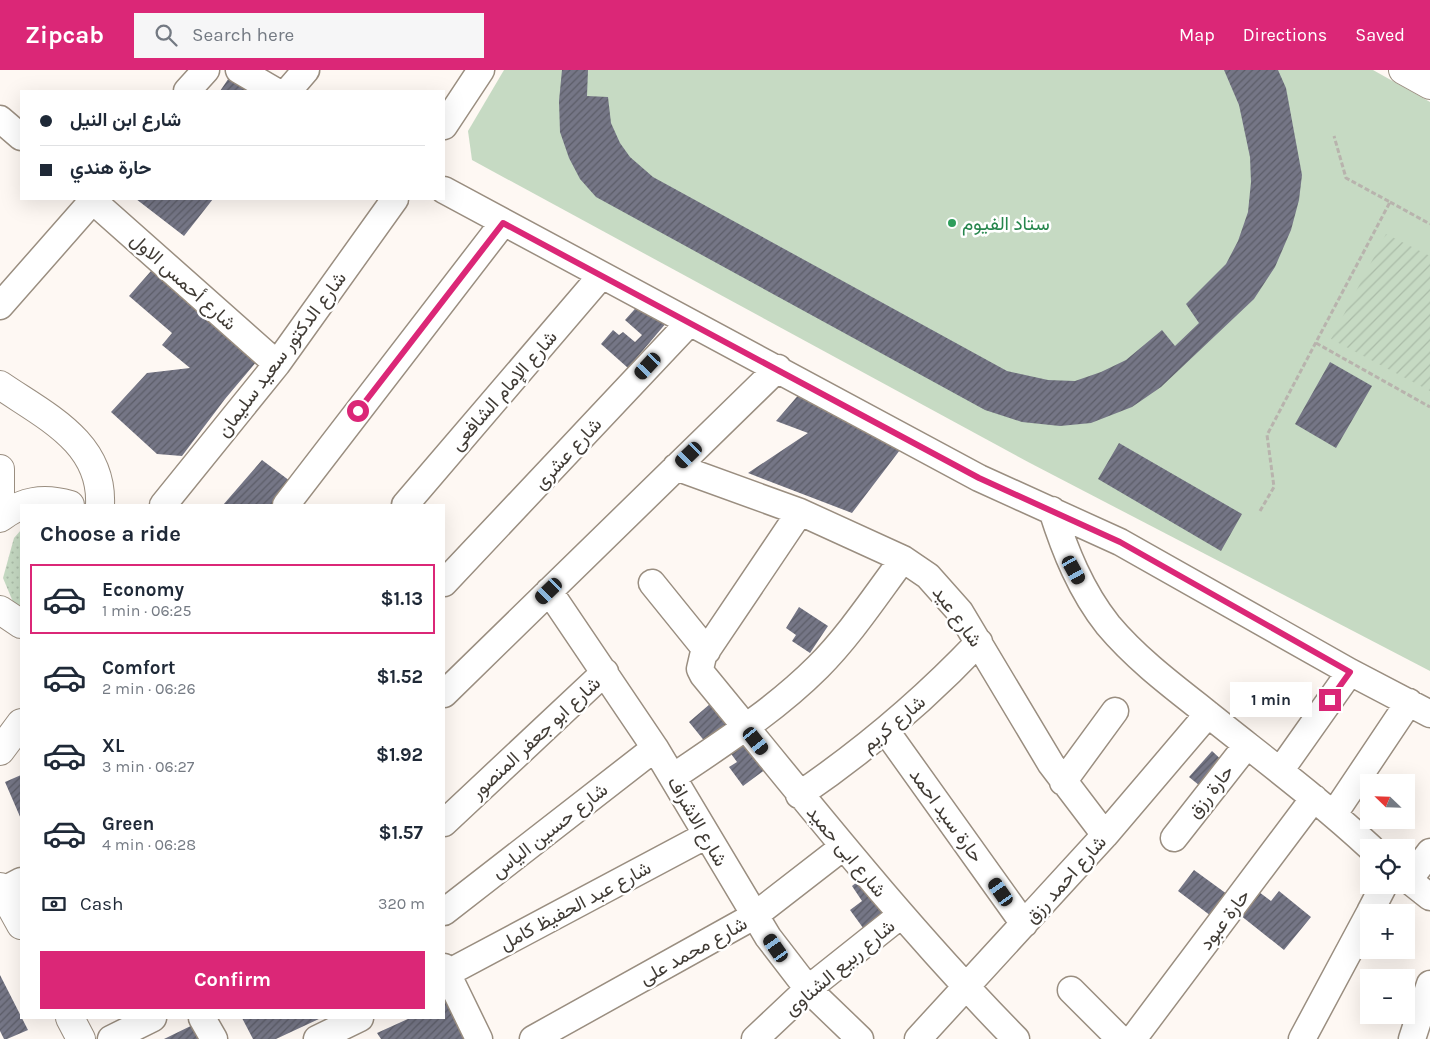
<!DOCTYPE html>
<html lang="en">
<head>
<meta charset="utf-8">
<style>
	:root { --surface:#fff; --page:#f6f6f7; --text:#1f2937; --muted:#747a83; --line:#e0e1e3; --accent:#db2777 }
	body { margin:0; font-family:Karla,Vazirmatn,sans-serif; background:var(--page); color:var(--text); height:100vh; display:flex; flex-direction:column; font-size:19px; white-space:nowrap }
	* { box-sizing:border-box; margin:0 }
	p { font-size:16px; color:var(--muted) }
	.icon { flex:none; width:28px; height:28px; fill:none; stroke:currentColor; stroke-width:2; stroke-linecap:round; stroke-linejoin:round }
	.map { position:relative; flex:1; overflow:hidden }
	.drawer { position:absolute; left:20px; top:434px; width:425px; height:515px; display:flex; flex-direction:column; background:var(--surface); border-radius:0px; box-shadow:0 5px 20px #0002 }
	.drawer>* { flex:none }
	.guide { position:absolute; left:20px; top:20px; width:425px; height:110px; border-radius:0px; box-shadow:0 5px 20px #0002; display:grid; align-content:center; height:110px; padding:0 20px; background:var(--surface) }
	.needle { width:32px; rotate:293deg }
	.tools { position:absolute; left:1360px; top:704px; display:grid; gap:10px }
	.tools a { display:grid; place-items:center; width:55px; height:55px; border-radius:0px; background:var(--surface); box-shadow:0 5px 20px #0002; font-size:25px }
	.end { position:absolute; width:22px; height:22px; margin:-11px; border:6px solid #db2777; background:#fff; box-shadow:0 0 0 2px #fff }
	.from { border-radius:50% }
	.bubble { position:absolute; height:35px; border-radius:0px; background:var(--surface); box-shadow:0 5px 20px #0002; font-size:16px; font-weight:700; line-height:35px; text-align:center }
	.car { position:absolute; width:15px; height:30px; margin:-15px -8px; border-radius:6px; box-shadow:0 0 4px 1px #0007; background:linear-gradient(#222 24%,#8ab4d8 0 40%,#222 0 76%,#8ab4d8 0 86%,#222 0) }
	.guide b { display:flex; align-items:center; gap:18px; height:48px; font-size:19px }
	.guide b+b { border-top:1px solid var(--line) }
	.guide i { width:12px; height:12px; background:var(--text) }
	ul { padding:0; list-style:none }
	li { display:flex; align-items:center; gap:15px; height:70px; margin:0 10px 8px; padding:0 10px; border:2px solid transparent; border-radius:0px }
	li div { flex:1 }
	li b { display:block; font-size:19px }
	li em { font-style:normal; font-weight:700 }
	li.current { border-color:var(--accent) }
	li>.icon { width:45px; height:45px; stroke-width:1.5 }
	h2 { padding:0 20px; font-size:22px; line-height:60px }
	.pay { display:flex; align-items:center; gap:12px; height:55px; padding:0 20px; font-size:19px }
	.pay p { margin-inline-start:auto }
	.primary-button { display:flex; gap:10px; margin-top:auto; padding:10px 20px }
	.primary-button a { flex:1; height:58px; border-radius:0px; background:var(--accent); color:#fff; font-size:20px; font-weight:700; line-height:58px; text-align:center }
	header { display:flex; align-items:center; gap:30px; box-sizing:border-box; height:70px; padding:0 25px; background:var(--accent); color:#fff }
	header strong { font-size:24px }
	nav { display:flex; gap:28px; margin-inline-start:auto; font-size:18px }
	.search { width:350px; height:45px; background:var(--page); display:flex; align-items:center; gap:12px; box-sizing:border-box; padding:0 18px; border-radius:0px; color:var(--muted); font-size:19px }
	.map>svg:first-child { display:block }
	.grass { fill:url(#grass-dots) }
	.park { fill:#c6dac3 }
	.garden { fill:url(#garden-furrows) }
	.building { fill:url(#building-hatch) }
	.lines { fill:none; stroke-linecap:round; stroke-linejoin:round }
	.street-casing { stroke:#9a8e80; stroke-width:29 }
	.secondary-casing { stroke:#9a8e80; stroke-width:30 }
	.primary-casing { stroke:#9a8e80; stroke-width:30 }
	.path { stroke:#b8b3ad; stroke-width:3; stroke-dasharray:5 2.5; stroke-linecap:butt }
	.street { stroke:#fff; stroke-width:26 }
	.secondary { stroke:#fff; stroke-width:28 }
	.primary { stroke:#fff; stroke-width:28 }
	.route { stroke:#db2777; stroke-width:6 }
	.leisure-dot { fill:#2e9e5b; stroke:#fff; stroke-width:2 }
	.labels { text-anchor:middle; stroke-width:5; stroke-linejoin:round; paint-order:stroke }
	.leisure-label { font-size:19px; fill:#27864d; stroke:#fff; text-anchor:start }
	.street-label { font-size:19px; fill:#403b35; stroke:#fff }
</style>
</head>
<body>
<header>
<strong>Zipcab</strong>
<div class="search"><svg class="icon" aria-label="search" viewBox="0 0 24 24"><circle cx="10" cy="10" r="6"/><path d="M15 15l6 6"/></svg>Search here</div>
<nav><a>Map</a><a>Directions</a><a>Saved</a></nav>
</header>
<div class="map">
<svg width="1430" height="969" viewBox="0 0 1430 969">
	<defs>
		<pattern id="grass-dots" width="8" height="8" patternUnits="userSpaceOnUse" patternTransform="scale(1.25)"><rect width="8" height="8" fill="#c6dac3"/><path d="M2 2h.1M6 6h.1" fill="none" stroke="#abbca8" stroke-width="1.8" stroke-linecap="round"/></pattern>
		<pattern id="garden-furrows" width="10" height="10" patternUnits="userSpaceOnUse" patternTransform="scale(1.25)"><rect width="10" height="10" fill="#c6dac3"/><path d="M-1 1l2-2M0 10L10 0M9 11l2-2" fill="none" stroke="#abbca8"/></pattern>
		<pattern id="building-hatch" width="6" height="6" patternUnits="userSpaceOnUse" patternTransform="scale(1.25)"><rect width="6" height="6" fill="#757686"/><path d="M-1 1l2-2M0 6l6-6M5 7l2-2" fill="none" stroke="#5c5d68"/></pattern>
	</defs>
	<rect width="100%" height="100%" fill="#fef8f3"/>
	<!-- grass -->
	<path class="grass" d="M21,460v80l-5,-1 -13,-31 11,-40z"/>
	<!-- park -->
	<path class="park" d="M504,0h869l57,32v569l-400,-208 -558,-303 -4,-29z"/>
	<!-- garden -->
	<path class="garden" d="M1386,164l44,22v135l-99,-52z"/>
	<!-- building -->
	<path class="building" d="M562,0h26l-1,26 21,1 3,26 9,20 10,14 23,20 354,194 41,9 27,1 26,-9 25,-12 36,-30 13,16 24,-23 -13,-19 40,-40 12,-23 10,-29 3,-30 -1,-25 -11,-52 -15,-35h54l8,18 16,87 -3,25 -8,30 -16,37 -21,32 -93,88 -29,20 -41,16 -31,3 -38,-4 -37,-12 -389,-213 -16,-18 -11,-21 -9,-26 -1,-31z
		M233,2l28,19h-41z
		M136,129h77l-29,37z
		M158,193l105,91 -38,45 -43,57 -25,-2 -46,-42 36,-39 43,-5 -28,-23 10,-12 -43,-37z
		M642,231l25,21 -39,46 -27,-24 12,-14 6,5 4,-3 12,10 7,-7 -17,-15z
		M1330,292l42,24 -36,62 -41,-24z
		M807,315l96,61 -51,67 -104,-40 60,-40 -32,-12z
		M1119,373l123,71 -21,37 -123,-72z
		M262,390l36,27 -15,18h-60z
		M799,537l29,19 -18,27 -18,-12 4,-6 -10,-7z
		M717,628l17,20 -28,25 -17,-21z
		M749,666l21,30 -27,20 -14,-19 8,-5 -8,-11z
		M1212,681l15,14 -22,25 -16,-13z
		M21,705v44l-16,-37z
		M1194,800l37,27 -16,22 -37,-28z
		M862,808l27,38 -23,16 -16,-22 12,-9 -10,-15z
		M1279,821l32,26 -27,33 -44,-35 19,-23 12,9z
		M0,905l28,55 -21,9h-3l-4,-8z
		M452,927l18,42h-89l-4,-6 33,-15h34v-17z
		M242,948h79l-45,21h-23z
		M201,951l8,18h-45z"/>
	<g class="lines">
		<defs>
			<path id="street" d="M239,0l36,21
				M187,21l19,-21
				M288,21l18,-21
				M0,49l21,18
				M444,56l37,-56
				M444,120l535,288 141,64 230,130 80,42
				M91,129l186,165
				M0,236l94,-107
				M676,397l124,45 103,47 25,17 32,36 91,152 54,71
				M163,435l114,-141 118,-165
				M286,435l217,-282
				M405,435l196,-229
				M1052,440c13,41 29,81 56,115 26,31 58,56 90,81 58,47 118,91 173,142
				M800,442l-97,144 -3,13 3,6c102,124 200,249 313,364
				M444,513l245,-260
				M652,513l55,68
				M549,521l106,157 113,189 40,52 52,50
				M444,624l334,-326
				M886,661l138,193
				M1280,701l70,-99
				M673,707c50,-34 102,-67 145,-110 32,-32 58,-72 85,-108
				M1063,712l52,-71
				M799,725c66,-45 125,-95 180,-153
				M1334,744l75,-112
				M444,753l161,-151
				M1174,768l73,-93
				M1406,808l24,19
				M1409,810l21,-28
				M2,821l19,-10
				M444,842l211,-164
				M1370,842l14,-27
				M444,897l35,72
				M444,905l263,-140
				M1071,920l49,49
				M202,948l12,21
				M111,969l42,-21
				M317,969l43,-21
				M533,969l221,-123 89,-69
				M755,969l53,-50 93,-74
				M918,969l187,-204 103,-121
				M1133,969l181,-241
				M1302,969l67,-125
				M1412,969l18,-55"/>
			<path id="secondary" d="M0,315c45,31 103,57 100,120
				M0,399v31
				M0,448c22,-17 43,-21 70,-13
				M0,540l21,14
				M0,681l21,-28
				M0,817l21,38
				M70,948l11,21"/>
			<path id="primary" d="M1403,0l27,15"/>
		</defs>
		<!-- street casing -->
		<use href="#street" class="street-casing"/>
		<!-- secondary casing -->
		<use href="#secondary" class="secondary-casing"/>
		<!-- primary casing -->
		<use href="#primary" class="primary-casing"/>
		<!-- path -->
		<path class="path" d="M1390,132l40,22
			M1316,273l114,64
			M1260,441l14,-24 -7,-52 123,-233 -44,-24 -12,-42"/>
		<!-- street -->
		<use href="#street" class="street"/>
		<!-- secondary -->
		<use href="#secondary" class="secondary"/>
		<!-- primary -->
		<use href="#primary" class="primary"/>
	</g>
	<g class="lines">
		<!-- route -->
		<path class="route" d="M358,341l145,-188 476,255 141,64 230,130 -20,28"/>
	</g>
	<!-- markers -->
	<circle class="leisure-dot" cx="952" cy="153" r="5"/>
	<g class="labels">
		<!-- leisure labels -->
		<g class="leisure-label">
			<text x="962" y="160">ستاد الفيوم</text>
		</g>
		<!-- street labels -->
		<g class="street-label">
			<text transform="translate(184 211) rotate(42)" y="7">شارع أحمس الاول</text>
			<text transform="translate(281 284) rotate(-53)" y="7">شارع الدكتور سعيد سليمان</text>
			<text transform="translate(503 320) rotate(-49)" y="7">شارع الإمام الشافعى</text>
			<text transform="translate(567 383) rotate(-47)" y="7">شارع عشرى</text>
			<text transform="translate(958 546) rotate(54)" y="7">شارع عيد</text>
			<text transform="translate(893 653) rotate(-40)" y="7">شارع كريم</text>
			<text transform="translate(535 667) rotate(-43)" y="7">شارع ابو جعفر المنصور</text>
			<text transform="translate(1210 721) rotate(-52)" y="7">حارة رزق</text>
			<text transform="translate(947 745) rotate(54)" y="7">حارة سيد احمد</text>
			<text transform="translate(698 751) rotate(60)" y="7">شارع الاشراف</text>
			<text transform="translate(549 760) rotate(-38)" y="7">شارع حسين الياس</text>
			<text transform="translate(847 781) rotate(50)" y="7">شارع ابى حميد</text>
			<text transform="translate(1065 809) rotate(-48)" y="7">شارع احمد رزق</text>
			<text transform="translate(575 835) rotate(-28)" y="7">شارع عبد الحفيظ كامل</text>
			<text transform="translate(1224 849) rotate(-53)" y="7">حارة عبود</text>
			<text transform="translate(693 880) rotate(-29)" y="7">شارع محمد على</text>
			<text transform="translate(839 897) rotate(-40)" y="7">شارع ربيع الشناوى</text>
		</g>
	</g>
</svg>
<div class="tools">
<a><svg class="needle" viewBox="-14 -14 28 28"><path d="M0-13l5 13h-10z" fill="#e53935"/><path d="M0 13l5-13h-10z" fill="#747a83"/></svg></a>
<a><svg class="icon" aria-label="locate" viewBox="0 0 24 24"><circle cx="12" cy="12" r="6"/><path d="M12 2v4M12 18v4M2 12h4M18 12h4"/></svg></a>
<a>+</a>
<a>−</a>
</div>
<i class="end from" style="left:358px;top:341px"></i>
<i class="end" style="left:1330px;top:630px"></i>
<div class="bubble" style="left:1230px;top:612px;width:82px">1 min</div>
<i class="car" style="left:648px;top:296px;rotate:223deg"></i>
<i class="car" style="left:689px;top:385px;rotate:226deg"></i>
<i class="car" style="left:1074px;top:500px;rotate:151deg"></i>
<i class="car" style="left:549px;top:521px;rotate:226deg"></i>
<i class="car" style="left:756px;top:671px;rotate:142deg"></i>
<i class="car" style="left:1001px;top:822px;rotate:325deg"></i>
<i class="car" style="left:776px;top:878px;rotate:325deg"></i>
<div class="guide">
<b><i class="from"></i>شارع ابن النيل</b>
<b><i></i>حارة هندي</b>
</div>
<section class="drawer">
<h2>Choose a ride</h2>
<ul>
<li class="current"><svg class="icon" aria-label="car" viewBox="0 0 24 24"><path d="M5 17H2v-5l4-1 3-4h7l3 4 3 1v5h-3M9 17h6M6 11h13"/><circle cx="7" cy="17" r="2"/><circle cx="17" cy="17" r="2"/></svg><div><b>Economy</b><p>1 min · 06:25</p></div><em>$1.13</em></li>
<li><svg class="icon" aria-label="car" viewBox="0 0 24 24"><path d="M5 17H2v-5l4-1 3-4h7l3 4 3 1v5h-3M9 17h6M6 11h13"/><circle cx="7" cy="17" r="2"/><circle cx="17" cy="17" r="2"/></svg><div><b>Comfort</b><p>2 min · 06:26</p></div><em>$1.52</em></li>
<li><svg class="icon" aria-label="car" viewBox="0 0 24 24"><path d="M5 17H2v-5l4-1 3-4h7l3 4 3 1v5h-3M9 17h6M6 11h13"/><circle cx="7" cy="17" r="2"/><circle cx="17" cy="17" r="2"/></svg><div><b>XL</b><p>3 min · 06:27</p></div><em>$1.92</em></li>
<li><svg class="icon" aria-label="car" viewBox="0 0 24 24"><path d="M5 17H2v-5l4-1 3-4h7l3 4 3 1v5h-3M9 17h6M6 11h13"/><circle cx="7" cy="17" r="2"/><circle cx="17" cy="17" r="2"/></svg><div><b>Green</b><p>4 min · 06:28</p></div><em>$1.57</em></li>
</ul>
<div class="pay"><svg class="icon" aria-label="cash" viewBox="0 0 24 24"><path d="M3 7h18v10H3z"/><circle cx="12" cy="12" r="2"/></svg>Cash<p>320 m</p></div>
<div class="primary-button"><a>Confirm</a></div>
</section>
</div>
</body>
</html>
